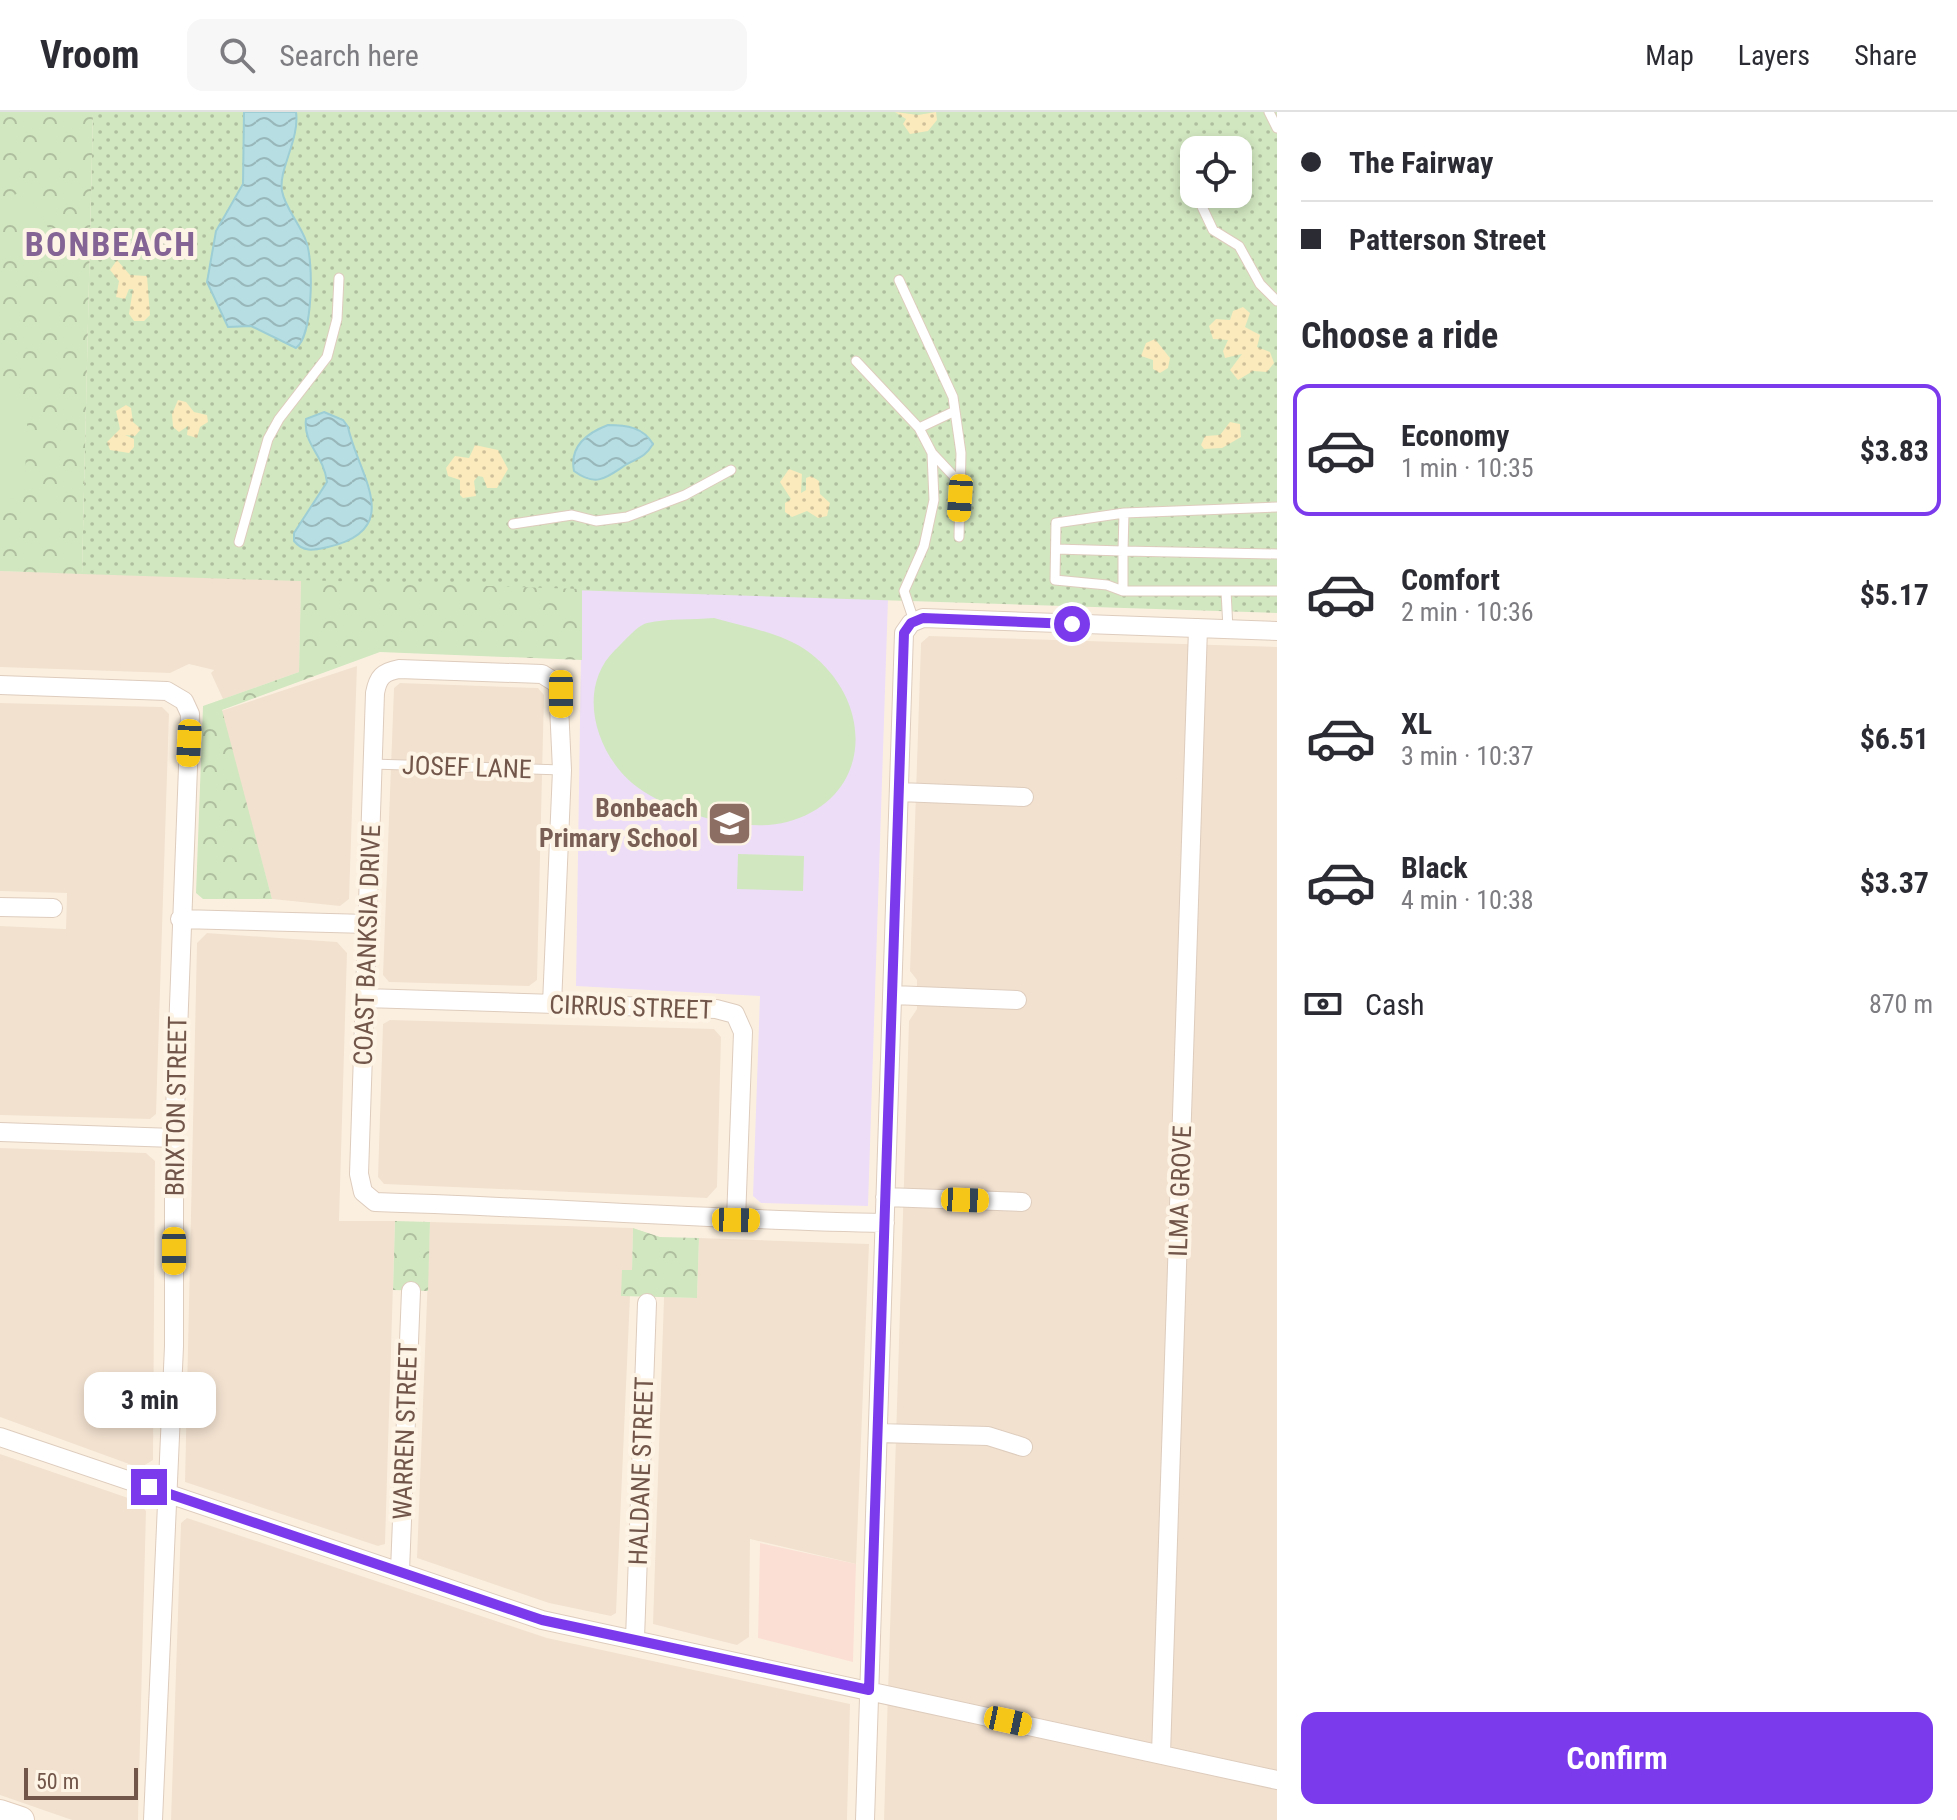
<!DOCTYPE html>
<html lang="en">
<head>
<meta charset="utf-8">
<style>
	:root { --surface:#fff; --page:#f7f7f7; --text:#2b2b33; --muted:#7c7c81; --line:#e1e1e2; --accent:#7c3aed }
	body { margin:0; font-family:"Roboto Condensed",sans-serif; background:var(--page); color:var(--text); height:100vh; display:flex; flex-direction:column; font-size:30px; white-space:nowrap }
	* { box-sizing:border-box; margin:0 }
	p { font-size:26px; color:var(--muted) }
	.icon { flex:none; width:44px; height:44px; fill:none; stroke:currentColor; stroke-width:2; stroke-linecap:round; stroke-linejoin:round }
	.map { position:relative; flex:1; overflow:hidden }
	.side { display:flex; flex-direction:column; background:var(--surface); width:680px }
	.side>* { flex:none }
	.guide { display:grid; align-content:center; height:176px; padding:0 24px; background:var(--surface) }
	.controls { position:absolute; left:1180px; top:24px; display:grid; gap:16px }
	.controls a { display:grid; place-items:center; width:72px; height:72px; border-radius:16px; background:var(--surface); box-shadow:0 4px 12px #0003; font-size:40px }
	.scale { position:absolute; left:24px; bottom:20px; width:114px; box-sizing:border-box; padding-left:8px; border:4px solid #715649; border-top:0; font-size:22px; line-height:28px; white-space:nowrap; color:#715649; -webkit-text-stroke:6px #fef4e6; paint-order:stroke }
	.end { position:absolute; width:36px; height:36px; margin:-18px; border:10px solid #7c3aed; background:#fff; box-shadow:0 0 0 4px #fff }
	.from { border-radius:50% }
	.bubble { position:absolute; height:56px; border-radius:16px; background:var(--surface); box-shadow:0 4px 12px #0003; font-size:26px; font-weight:700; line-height:56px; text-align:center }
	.car { position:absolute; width:24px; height:48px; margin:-24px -12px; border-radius:10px; box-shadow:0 0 6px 2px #0007; background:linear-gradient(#f5c518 24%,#345 0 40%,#f5c518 0 76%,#345 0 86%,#f5c518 0) }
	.guide b { display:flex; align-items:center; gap:28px; height:76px; font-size:30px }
	.guide b+b { border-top:2px solid var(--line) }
	.guide i { width:20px; height:20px; background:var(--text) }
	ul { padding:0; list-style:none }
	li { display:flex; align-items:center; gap:24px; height:132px; margin:0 16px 12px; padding:0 8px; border:4px solid transparent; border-radius:16px }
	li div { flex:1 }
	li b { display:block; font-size:30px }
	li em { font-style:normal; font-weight:700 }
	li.current { border-color:var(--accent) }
	li>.icon { width:72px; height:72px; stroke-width:1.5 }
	h2 { padding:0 24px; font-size:36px; line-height:96px }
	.pay { display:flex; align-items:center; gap:20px; height:88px; padding:0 24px; font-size:30px }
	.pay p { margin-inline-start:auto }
	.button { display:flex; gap:16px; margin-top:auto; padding:16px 24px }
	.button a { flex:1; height:92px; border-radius:16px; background:var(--accent); color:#fff; font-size:32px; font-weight:700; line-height:92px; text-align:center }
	header { display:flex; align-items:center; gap:48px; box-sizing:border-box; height:112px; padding:0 40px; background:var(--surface); border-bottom:2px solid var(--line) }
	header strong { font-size:38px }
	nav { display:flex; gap:44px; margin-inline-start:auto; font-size:28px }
	.search { width:560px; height:72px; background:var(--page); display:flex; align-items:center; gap:20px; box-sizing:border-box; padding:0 28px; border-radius:16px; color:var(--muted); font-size:30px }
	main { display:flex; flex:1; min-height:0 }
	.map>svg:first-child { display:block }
	.residential { fill:#f2e1cf }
	.commercial { fill:#fbdfd4 }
	.education { fill:#edddf7 }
	.grass { fill:url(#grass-dots); fill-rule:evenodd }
	.forest { fill:url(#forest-crowns) }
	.sand { fill:url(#sand-dots) }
	.garden { fill:#d1e7c0 }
	.water { fill:url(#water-waves); stroke:#9dcdd5; stroke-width:2 }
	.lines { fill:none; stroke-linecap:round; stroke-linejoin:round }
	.lane-casing { stroke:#deccbd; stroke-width:11 }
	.street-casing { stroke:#deccbd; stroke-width:20 }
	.secondary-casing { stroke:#e3cdbb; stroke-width:28 }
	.lane { stroke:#fff; stroke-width:9 }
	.street { stroke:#fff; stroke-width:18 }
	.secondary { stroke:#fff; stroke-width:26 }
	.route { stroke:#7c3aed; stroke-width:10 }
	.labels { text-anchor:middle; stroke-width:8; stroke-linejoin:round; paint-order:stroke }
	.street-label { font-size:26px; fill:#715649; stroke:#fef4e6 }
	.education-label { font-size:26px; font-weight:bold; fill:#785e54; stroke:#fef4e6; text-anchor:end }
	.district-label { font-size:34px; font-weight:bold; letter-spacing:2px; fill:#836494; stroke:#fef4e6 }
</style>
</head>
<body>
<header>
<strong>Vroom</strong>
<div class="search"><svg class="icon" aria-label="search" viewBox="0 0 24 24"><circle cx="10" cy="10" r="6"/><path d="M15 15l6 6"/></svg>Search here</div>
<nav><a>Map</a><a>Layers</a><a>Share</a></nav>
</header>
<main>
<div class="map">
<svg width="1277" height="1708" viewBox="0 0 1277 1708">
	<defs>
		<pattern id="grass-dots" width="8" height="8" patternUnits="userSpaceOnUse" patternTransform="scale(2)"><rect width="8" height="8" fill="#d1e7c0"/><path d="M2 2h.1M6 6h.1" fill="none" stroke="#aebe9e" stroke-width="1.8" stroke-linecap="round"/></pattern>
		<pattern id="forest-crowns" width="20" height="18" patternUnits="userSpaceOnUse" patternTransform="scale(2)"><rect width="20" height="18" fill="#d1e7c0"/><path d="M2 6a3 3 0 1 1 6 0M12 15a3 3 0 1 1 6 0" fill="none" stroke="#aebe9e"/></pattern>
		<pattern id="sand-dots" width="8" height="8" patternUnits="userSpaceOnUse" patternTransform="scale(2)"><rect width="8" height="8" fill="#faeabc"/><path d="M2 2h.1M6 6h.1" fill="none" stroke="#cfc09b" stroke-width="1.8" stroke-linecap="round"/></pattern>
		<pattern id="water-waves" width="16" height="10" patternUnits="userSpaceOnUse" patternTransform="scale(2)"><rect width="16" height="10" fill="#b6dee3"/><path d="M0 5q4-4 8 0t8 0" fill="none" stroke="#98b7ba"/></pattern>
	</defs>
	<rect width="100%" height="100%" fill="#fbf0e0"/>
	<!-- residential -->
	<path class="residential" d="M0,459l301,9 -2,92 -76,27 -12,-26 3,-3 -25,-6 -19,9 -170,-6z
		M929,524l348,11v1173h-393l25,-799 8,-12v-29l-7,-9 11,-328z
		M357,554l-8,233 -9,7 -68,-7 -51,-188z
		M400,571l138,5 6,7 -7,285 -8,6 -140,-4 -6,-7 11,-287z
		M0,591l162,4 7,7 -13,400 -6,5 -150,-4v-189l66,3 1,-36 -67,-2z
		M207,821l130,9 10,11 -8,268h56l-10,323 -7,2 -193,-64 12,-539z
		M390,908l324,9 7,8 -4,150 -10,11 -323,-14 -6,-7 5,-153z
		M0,1036l146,5 9,8 -2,299 -13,8 -140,-51z
		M430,1110l203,6 -1,43 -9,-1 -1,26h8l-14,317 -5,3 -62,-13 -132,-45z
		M699,1126l170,6 -13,320 -106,-25 -1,98 -12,8 -84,-21 11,-327 33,1z
		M0,1342l137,47 9,10 -8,309h-66l-72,-25z
		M187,1406l360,120 303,66 -3,116h-676l10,-297z"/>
	<!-- commercial -->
	<path class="commercial" d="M760,1431l96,21 -3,98 -95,-24z"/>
	<!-- education -->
	<path class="education" d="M582,477l306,10 -20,607 -107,-3 -8,-7 7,-200 -184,-10z"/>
	<!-- grass -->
	<path class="grass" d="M93,0h1184v501l-1195,-39zM1194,38h44v44h-44z"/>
	<!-- forest -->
	<path class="forest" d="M0,0h93l-11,462 -82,-3z
		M301,468l281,9v71l-202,-8 -158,58 50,189h-69l-7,-6 7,-187 96,-34z
		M395,1109l35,1 -2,69 -35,-1z
		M633,1116l27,9 39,1 -2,60 -76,-2 1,-26h10z"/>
	<!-- sand -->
	<path class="sand" d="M895,0l23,3 18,-3 1,8 -9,11 -18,3 -7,-10 3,-5z
		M117,148l13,15 17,1 3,39 -6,6h-10l-5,-7 4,-25h-4l-4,10 -9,-2 3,-16 -9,-11z
		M1243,195l7,6 -5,14 15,8 -3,12 13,5 4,11 -7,9 -14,-1 -15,9 -8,-10 12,-16 -17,4 -2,-7 5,-11 -15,-1 -4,-13 7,-7 14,1 3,-9z
		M1155,227l15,19 -2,10 -8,5 -7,-4v-9l-12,-4 5,-13z
		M178,288l8,2 8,10 13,3 1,7 -8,5 -3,11 -10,-3 1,-9 -9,6 -6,-5 -1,-13z
		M126,293l5,3 2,14 8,7 -6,7 -10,-1 9,4v8l-5,6 -19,-3 -3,-8 13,-13 -4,-18z
		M1230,310l10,2 1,13 -19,11 -18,1 -3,-4 4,-9 15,-1z
		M475,333l23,5 10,19 -11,19h-10l-4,-11 -5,-1 -4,5 2,15 -13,2 -3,-3v-15l-12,-4 -2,-8 9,-12 14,2z
		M789,357l13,5 -1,19 5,-3v-12l5,-2 8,5 1,13 10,9 -3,13 -9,2 -11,-7 -15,6 -7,-5v-9l6,-4 -11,-17z"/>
	<!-- garden -->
	<path class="garden" d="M25,77l28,47 -23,14 -28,-48z
		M0,291l28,1 -4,95 -24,-1z
		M714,506c31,9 70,15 96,35 66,51 62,146 -23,169 -43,12 -121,-10 -155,-39 -38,-33 -55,-96 -17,-133 9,-8 21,-24 32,-27 21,-5 46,-3 67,-5z
		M738,742l66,2 -1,35 -66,-2z"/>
	<!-- water -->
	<path class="water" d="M244,0h52c4,27 -18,58 -14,79 3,17 18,33 24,50 8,20 7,95 -10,107l-45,-22 -23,1 -21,-45 9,-51 27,-47z
		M324,300l19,8 5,7c10,48 58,102 -20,120 -14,3 -24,6 -34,-6v-8l33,-51c-4,-29 -24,-37 -21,-63z
		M608,313c18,0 35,2 45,19 -8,13 -13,13 -26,20 -20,13 -30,24 -53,7 -5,-25 13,-38 34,-46z"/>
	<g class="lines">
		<defs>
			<path id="lane" d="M1269,0l8,16
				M1196,82l17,36 26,16 21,38 17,17
				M899,168l54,117 8,56 -2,84
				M856,249l63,67 13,25 29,31
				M919,316l36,-17
				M1277,395l-153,6 -68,10 -1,57 52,5 16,6h154
				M513,412l59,-9 24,6 31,-4 58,-22 46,-25
				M239,430l29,-103 11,-20 48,-62 10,-38 2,-41
				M1056,437l67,2 1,-38
				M1123,479v-40l154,3
				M1226,479l2,38
				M914,509l-10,-30 20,-45 10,-46 -2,-47
				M372,652l190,6"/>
			<path id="street" d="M0,573l167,6 17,10 6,13 -16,424v208l-21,474
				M899,680l125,5
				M0,795l53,1
				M180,807l188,5
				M893,883l124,5
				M365,886l351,11 19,5 8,18 -7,188
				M552,892l10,-234 -4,-86 -16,-10 -143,-5c-16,3 -21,8 -24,24l-16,481 4,18 12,10c170,5 339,18 510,21
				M0,1020l174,6
				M885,1085l137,5
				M878,1321l110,3 35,11
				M0,1325l542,183 735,160
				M400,1459l11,-280
				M635,1527l12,-336
				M1161,1642l37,-1126
				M865,1708l39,-1187 7,-10 12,-5 354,13"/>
			<path id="secondary" d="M0,1701l21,7"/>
		</defs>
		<!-- lane casing -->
		<use href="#lane" class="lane-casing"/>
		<!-- street casing -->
		<use href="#street" class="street-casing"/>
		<!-- secondary casing -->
		<use href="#secondary" class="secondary-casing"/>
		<!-- lane -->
		<use href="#lane" class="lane"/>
		<!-- street -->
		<use href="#street" class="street"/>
		<!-- secondary -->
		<use href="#secondary" class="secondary"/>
	</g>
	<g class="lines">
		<!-- route -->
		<path class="route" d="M149,1375l393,133 327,70 35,-1057 7,-10 12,-5 149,6"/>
	</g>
	<!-- icons -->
	<defs>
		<symbol id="school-square" viewBox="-11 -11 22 22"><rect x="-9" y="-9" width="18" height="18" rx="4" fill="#8d6e63" stroke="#fef4e6"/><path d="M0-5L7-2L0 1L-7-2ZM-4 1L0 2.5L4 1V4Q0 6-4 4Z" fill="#fff"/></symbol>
	</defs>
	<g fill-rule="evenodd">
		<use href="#school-square" x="704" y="686" width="51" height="51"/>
	</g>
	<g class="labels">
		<!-- street labels -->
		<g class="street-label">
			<text transform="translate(467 655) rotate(2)" y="9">JOSEF LANE</text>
			<text transform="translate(367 833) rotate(-88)" y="9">COAST BANKSIA DRIVE</text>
			<text transform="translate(631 895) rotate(2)" y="9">CIRRUS STREET</text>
			<text transform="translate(176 994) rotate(-89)" y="9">BRIXTON STREET</text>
			<text transform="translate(1180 1079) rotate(-88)" y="9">ILMA GROVE</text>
			<text transform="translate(405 1319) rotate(-88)" y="9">WARREN STREET</text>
			<text transform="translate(641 1359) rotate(-88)" y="9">HALDANE STREET</text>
		</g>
		<!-- education labels -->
		<g class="education-label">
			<text x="698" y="705">Bonbeach<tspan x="698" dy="30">Primary School</tspan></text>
		</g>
		<!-- district labels -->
		<g class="district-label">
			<text x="111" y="144">BONBEACH</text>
		</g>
	</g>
</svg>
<div class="controls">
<a><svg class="icon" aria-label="locate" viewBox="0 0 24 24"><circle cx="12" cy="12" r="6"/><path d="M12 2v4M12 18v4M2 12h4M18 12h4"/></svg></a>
</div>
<div class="scale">50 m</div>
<i class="end from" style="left:1072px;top:512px"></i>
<i class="end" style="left:149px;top:1375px"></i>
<div class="bubble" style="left:84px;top:1260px;width:132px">3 min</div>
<i class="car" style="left:960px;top:386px;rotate:184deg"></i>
<i class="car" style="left:561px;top:582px;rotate:180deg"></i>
<i class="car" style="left:189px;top:631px;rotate:183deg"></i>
<i class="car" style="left:965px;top:1088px;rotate:92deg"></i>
<i class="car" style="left:736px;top:1108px;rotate:91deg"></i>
<i class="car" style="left:174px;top:1139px;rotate:180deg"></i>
<i class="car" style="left:1008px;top:1609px;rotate:102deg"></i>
</div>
<section class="side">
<div class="guide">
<b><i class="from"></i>The Fairway</b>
<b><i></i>Patterson Street</b>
</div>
<h2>Choose a ride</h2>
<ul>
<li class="current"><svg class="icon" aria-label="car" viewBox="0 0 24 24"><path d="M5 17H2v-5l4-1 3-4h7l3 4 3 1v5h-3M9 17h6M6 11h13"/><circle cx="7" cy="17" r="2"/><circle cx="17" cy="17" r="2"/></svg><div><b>Economy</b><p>1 min · 10:35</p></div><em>$3.83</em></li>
<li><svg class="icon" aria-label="car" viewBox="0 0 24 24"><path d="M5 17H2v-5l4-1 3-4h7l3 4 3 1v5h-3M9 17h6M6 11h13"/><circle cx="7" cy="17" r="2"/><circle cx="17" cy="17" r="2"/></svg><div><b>Comfort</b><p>2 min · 10:36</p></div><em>$5.17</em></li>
<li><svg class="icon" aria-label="car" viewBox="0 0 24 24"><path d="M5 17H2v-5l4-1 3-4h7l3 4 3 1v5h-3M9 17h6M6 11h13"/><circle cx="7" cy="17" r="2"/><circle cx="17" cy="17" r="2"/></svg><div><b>XL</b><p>3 min · 10:37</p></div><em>$6.51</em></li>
<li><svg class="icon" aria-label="car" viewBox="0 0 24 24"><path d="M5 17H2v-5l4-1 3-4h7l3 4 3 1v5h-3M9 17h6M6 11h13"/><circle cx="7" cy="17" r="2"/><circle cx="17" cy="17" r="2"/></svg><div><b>Black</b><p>4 min · 10:38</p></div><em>$3.37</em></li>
</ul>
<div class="pay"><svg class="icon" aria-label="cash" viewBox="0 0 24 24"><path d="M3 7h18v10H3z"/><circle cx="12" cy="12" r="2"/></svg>Cash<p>870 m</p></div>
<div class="button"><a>Confirm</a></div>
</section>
</main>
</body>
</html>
